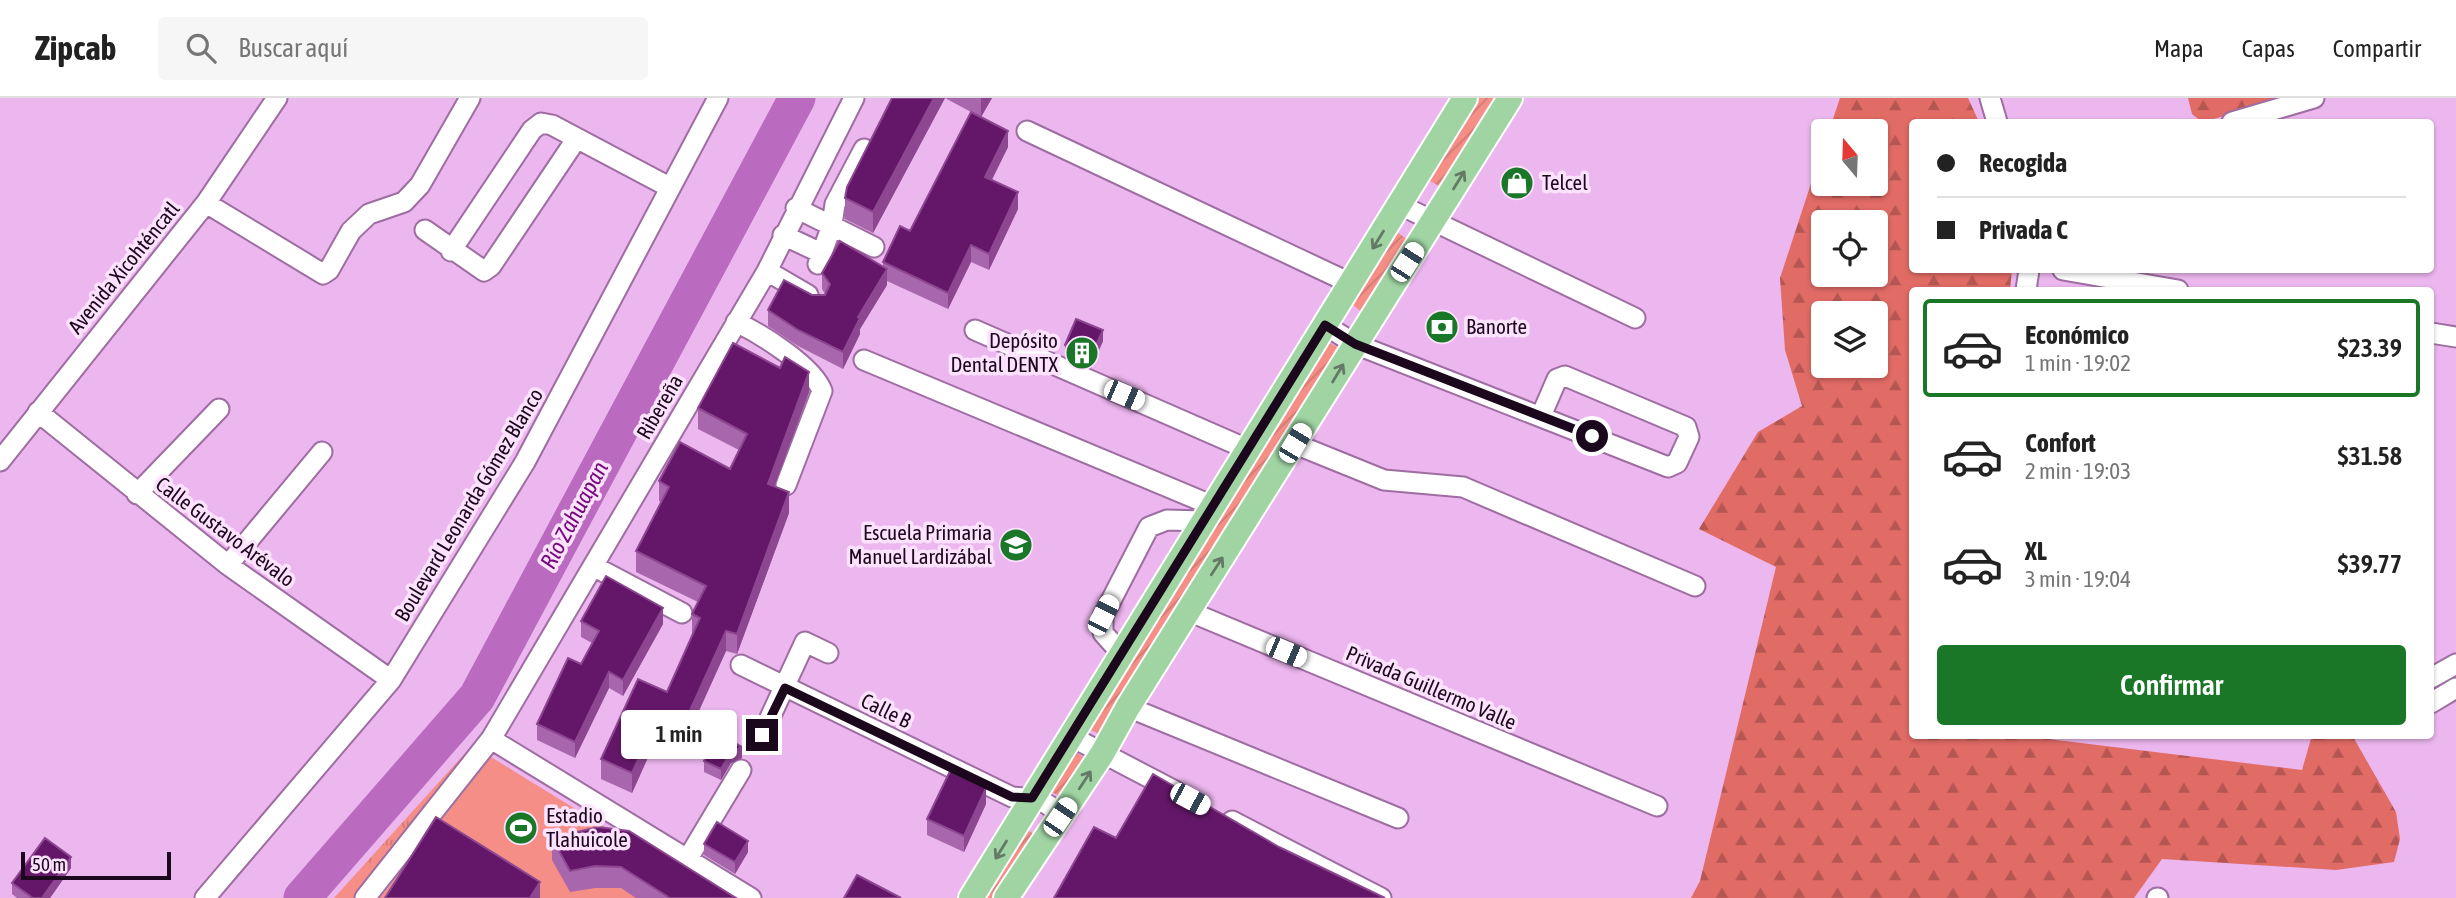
<!DOCTYPE html>
<html lang="es">
<head>
<meta charset="utf-8">
<style>
	:root { --surface:#fff; --page:#f6f6f6; --text:#222; --muted:#767676; --line:#e0e0e0; --accent:#1a7727 }
	body { margin:0; font-family:"Asap Condensed",sans-serif; background:var(--page); color:var(--text); height:100vh; display:flex; flex-direction:column; font-size:26px; white-space:nowrap }
	* { box-sizing:border-box; margin:0 }
	p { font-size:23px; color:var(--muted) }
	.icon { flex:none; width:38px; height:38px; fill:none; stroke:currentColor; stroke-width:2; stroke-linecap:round; stroke-linejoin:round }
	.map { position:relative; flex:1; overflow:hidden }
	.sheet { position:absolute; left:1909px; top:189px; width:525px; height:452px; display:flex; flex-direction:column; background:var(--surface); border-radius:7px; box-shadow:0 2px 5px #0004 }
	.sheet>* { flex:none }
	.banner { position:absolute; left:1909px; top:21px; width:525px; height:154px; border-radius:7px; box-shadow:0 2px 5px #0004; display:grid; align-content:center; height:154px; padding:0 28px; background:var(--surface) }
	.needle { width:46px; rotate:341deg }
	.buttons { position:absolute; left:1811px; top:21px; display:grid; gap:14px }
	.buttons a { display:grid; place-items:center; width:77px; height:77px; border-radius:7px; background:var(--surface); box-shadow:0 2px 5px #0004; font-size:35px }
	.scale { position:absolute; left:21px; bottom:18px; width:150px; box-sizing:border-box; padding-left:7px; border:4px solid #1b081c; border-top:0; font-size:19px; line-height:24px; white-space:nowrap; color:#1b081c; -webkit-text-stroke:5px #fde2fe; paint-order:stroke }
	.end { position:absolute; width:32px; height:32px; margin:-16px; border:9px solid #1b081c; background:#fff; box-shadow:0 0 0 4px #fff }
	.from { border-radius:50% }
	.bubble { position:absolute; height:49px; border-radius:7px; background:var(--surface); box-shadow:0 2px 5px #0004; font-size:23px; font-weight:600; line-height:49px; text-align:center }
	.car { position:absolute; width:21px; height:42px; margin:-21px -10px; border-radius:9px; box-shadow:0 0 5px 2px #0007; background:linear-gradient(#fff 24%,#345 0 40%,#fff 0 76%,#345 0 86%,#fff 0) }
	.banner b { display:flex; align-items:center; gap:24px; height:66px; font-size:26px }
	.banner b+b { border-top:2px solid var(--line) }
	.banner i { width:18px; height:18px; background:var(--text) }
	ul { padding:12px 0 0; list-style:none }
	li { display:flex; align-items:center; gap:21px; height:98px; margin:0 14px 10px; padding:0 14px; border:4px solid transparent; border-radius:7px }
	li div { flex:1 }
	li b { display:block; font-size:26px }
	li em { font-style:normal; font-weight:600 }
	li.active { border-color:var(--accent) }
	li>.icon { width:63px; height:63px; stroke-width:1.5 }
	.cta { display:flex; gap:14px; margin-top:auto; padding:14px 28px }
	.cta a { flex:1; height:80px; border-radius:7px; background:var(--accent); color:#fff; font-size:28px; font-weight:600; line-height:80px; text-align:center }
	header { display:flex; align-items:center; gap:42px; box-sizing:border-box; height:98px; padding:0 35px; background:var(--surface); border-bottom:2px solid var(--line) }
	header strong { font-size:33px }
	nav { display:flex; gap:38px; margin-inline-start:auto; font-size:24px }
	.search { width:490px; height:63px; background:var(--page); display:flex; align-items:center; gap:18px; box-sizing:border-box; padding:0 24px; border-radius:7px; color:var(--muted); font-size:26px }
	.map>svg:first-child { display:block }
	.grass { fill:url(#grass-tufts) }
	.forest { fill:url(#forest-firs); fill-rule:evenodd }
	.garden { fill:url(#garden-furrows) }
	.pitch { fill:#f58e86 }
	.lines { fill:none; stroke-linecap:round; stroke-linejoin:round }
	.river { stroke:#ba6bbf; stroke-width:37 }
	.minor-casing { stroke:#9e6da1; stroke-width:23 }
	.major-casing { stroke:#fff; stroke-width:28 }
	.minor { stroke:#fff; stroke-width:19 }
	.major { stroke:#a0d5a3; stroke-width:24 }
	.wall { fill:#a866ac }
	.shaded-wall { fill:#8d4791 }
	.building { fill:#641769; stroke:#8d4791; stroke-width:2 }
	.oneway { stroke:#647966 }
	.route { stroke:#1b081c; stroke-width:9 }
	.labels { text-anchor:middle; stroke-width:7; stroke-linejoin:round; paint-order:stroke }
	.poi-label { font-size:21px; fill:#1b081c; stroke:#fde2fe; text-anchor:start }
	.street-label { font-size:21px; fill:#1b081c; stroke:#fde2fe }
	.water-label { font-size:23px; font-style:italic; fill:#720a7a; stroke:#fde2fe }
</style>
</head>
<body>
<header>
<strong>Zipcab</strong>
<div class="search"><svg class="icon" aria-label="search" viewBox="0 0 24 24"><circle cx="10" cy="10" r="6"/><path d="M15 15l6 6"/></svg>Buscar aquí</div>
<nav><a>Mapa</a><a>Capas</a><a>Compartir</a></nav>
</header>
<div class="map">
<svg width="2456" height="800" viewBox="0 0 2456 800">
	<defs>
		<pattern id="grass-tufts" width="24" height="20" patternUnits="userSpaceOnUse" patternTransform="scale(1.75)"><rect width="24" height="20" fill="#f58e86"/><path d="M3 7l-1-3M5 7V3M7 7l1-3M15 17l-1-3M17 17v-4M19 17l1-3" fill="none" stroke="#d17973"/></pattern>
		<pattern id="forest-firs" width="22" height="20" patternUnits="userSpaceOnUse" patternTransform="scale(1.75)"><rect width="22" height="20" fill="#e16b65"/><path d="M5 1l3.5 6h-7zM16 11l3.5 6h-7z" fill="#b65652"/></pattern>
		<pattern id="garden-furrows" width="10" height="10" patternUnits="userSpaceOnUse" patternTransform="scale(1.75)"><rect width="10" height="10" fill="#f58e86"/><path d="M-1 1l2-2M0 10L10 0M9 11l2-2" fill="none" stroke="#d17973"/></pattern>
	</defs>
	<rect width="100%" height="100%" fill="#ecb6ee"/>
	<!-- grass -->
	<path class="grass" d="M468,652l-111,148h-23z"/>
	<!-- forest -->
	<path class="forest" d="M1840,0h128l11,24h-66v148h99l-2,20h-97v445h103l286,35 10,-35h40l44,77 4,27 -6,23 -58,8 -174,-11 -28,39h-443l9,-17 76,-314 -77,-38 59,-97 44,-26 -17,-56 -5,-72 43,-131 1,37h52v-53h-47zM1824,124h52v53h-52zM1824,215h52v53h-52z
		M2188,0h104l-90,24 -10,-8z"/>
	<!-- garden -->
	<path class="garden" d="M1472,0h31l-59,91 -19,-11z
		M1392,130l17,13 -43,75 -15,-13z
		M1324,242l25,13 -245,383 -20,-9z
		M1069,650l19,12 -24,38 -21,-10z
		M1020,728l18,10 -39,62h-22z"/>
	<!-- pitch -->
	<path class="pitch" d="M491,659l229,141h-340z"/>
	<g class="lines">
		<!-- river -->
		<path class="river" d="M302,800l175,-201 320,-599"/>
		<defs>
			<path id="minor" d="M1990,0l7,24
				M2232,24l82,-24
				M1027,33l323,152
				M206,105l117,71 6,-4 22,-39 18,-17 35,-12 16,-17 50,-87
				M1400,107l235,113
				M796,110l78,39
				M425,132l59,41 7,-5 86,-128
				M783,137l38,18
				M451,153l81,-121 9,-7 11,2 117,62
				M818,166l14,-39 3,-21 29,-55
				M2063,172l115,20
				M767,173l41,24
				M2026,192l3,-20
				M736,224c25,12 77,44 86,69l-36,94
				M1325,227l30,19 313,123 9,-4 12,-26 -3,-10 -121,-51 -8,3 -16,37
				M975,232l272,119
				M2431,235l25,4
				M864,262l347,145
				M38,314l190,153 163,115
				M1295,346l89,36 79,7 232,99
				M0,363l206,-258 71,-105
				M137,396l82,-85
				M228,467l94,-113
				M593,468l89,47
				M1188,513l469,195
				M1121,555l-18,-20v-17l46,-89 18,-7 35,1
				M741,567l271,132c21,1 36,2 48,20
				M2431,580l25,-14
				M2431,605l25,-15
				M1128,609l270,111
				M762,637l43,-93 23,11
				M1070,638l105,55
				M491,641l260,159
				M1232,723l149,77
				M687,762l54,-90
				M205,800l186,-218 134,-218 193,-364
				M365,800l126,-159 276,-468 87,-173
				M2157,800h1"/>
			<path id="major" d="M971,800l494,-800
				M1006,800l96,-144 26,-47 382,-609"/>
		</defs>
		<!-- minor casing -->
		<use href="#minor" class="minor-casing"/>
		<!-- major casing -->
		<use href="#major" class="major-casing"/>
		<!-- minor -->
		<use href="#minor" class="minor"/>
		<!-- major -->
		<use href="#major" class="major"/>
	</g>
	<!-- wall -->
	<path class="wall" d="M892,0h100l-11,19 27,30 -16,33 26,29 -29,61 -18,-8 -23,47 -61,-28v4l-27,44v5l-17,35 -45,-23 -30,-20v-16l44,-15h13v-1l-3,-5v-16l61,-6v-5l27,-31 61,-119 -26,-14 -72,135 -28,-14v-21z
		M1103,243l-12,27 -26,-12v-11z
		M809,294l-34,95 14,26 -52,141 -11,-3 -47,104 -25,-11 -22,49 -31,-14v-20l66,-67 25,-57v-21l6,-12 -62,-30v-21l25,-49 -2,-1v-20l71,-12 9,-19 -41,-21v-21z
		M581,523l82,3 -40,72 -14,-8 -34,70 -38,-18v-16l44,-60 11,-21 -11,-6z
		M742,660l-11,5 -10,17 -17,-8v-11z
		M986,706l-22,48 -37,-17v-16z
		M552,740l184,60h-100l-15,-10h-26l-25,4 -18,-32z
		M704,746l44,8 -13,22 -31,-19z
		M71,770l-21,30h-33l-5,-4v-11z"/>
	<!-- shaded-wall -->
	<path class="shaded-wall" d="M934,0h11l-72,135v-21z
		M981,0h11l-11,19z
		M1008,33v16l-23,46v-16z
		M1018,94v17l-29,61v-16z
		M971,147v17l-23,47v-16z
		M887,171v16l-27,44v5l-17,35v-17l15,-35z
		M1103,232v11l-12,27v-12z
		M809,274v20l-41,112v-20z
		M789,394v21l-52,141v-20z
		M663,510v16l-40,72v-16z
		M726,533v20l-47,104v-20z
		M609,574v16l-34,70v-16z
		M654,626v20l-22,49v-20z
		M742,649v11l-11,5 -10,17v-11l10,-17z
		M986,690v16l-22,48v-16z
		M748,743v11l-13,22v-12z
		M71,759v11l-21,30h-8z
		M540,784v16h-10z"/>
	<!-- building -->
	<path class="building" d="M892,0h42l-61,114 -28,-14 2,-11z
		M971,14l37,19 -23,46 33,15 -29,62 -18,-9 -23,48 -65,-31 17,-36 10,5z
		M840,143l47,28 -29,48 2,1 -17,34 -45,-22 -30,-20 16,-30 28,15h13l5,-11 -8,-11z
		M1076,221l27,11 -12,26 -26,-11z
		M733,245l47,25 5,-11 24,15 -41,112 21,8 -52,142 -11,-3 -47,104 -25,-11 -22,49 -31,-14 37,-80 29,13 33,-74 -8,-4 14,-28 -70,-35 33,-64 -10,-6 21,-39 50,27 17,-35 -49,-26z
		M606,478l57,32 -40,72 -14,-8 -34,70 -38,-18 31,-66 13,6 18,-33 -18,-10z
		M718,636l24,13 -11,5 -10,17 -17,-8z
		M950,673l36,17 -22,48 -37,-17z
		M1153,676l126,73 106,51h-331l40,-71 22,11z
		M436,719l104,65 -10,16h-145z
		M717,724l31,19 -13,21 -31,-18z
		M598,729l31,4 107,67h-66l-49,-31 -26,-1 -25,5 -18,-33z
		M45,740l26,19 -29,41h-9l-21,-15z
		M857,777l44,23h-57z"/>
	<!-- one-way arrows -->
	<defs><path id="oneway-shaft" d="M-6 0H5M1.5-3L5.5 0L1.5 3" fill="none" stroke-width="1.6" stroke-linecap="round" stroke-linejoin="round" transform="scale(1.75)"/></defs>
	<g class="oneway">
		<use href="#oneway-shaft" transform="translate(1459 82) rotate(-58)"/>
		<use href="#oneway-shaft" transform="translate(1378 142) rotate(122)"/>
		<use href="#oneway-shaft" transform="translate(1338 275) rotate(-59)"/>
		<use href="#oneway-shaft" transform="translate(1217 468) rotate(-57)"/>
		<use href="#oneway-shaft" transform="translate(1085 682) rotate(-57)"/>
		<use href="#oneway-shaft" transform="translate(1001 752) rotate(122)"/>
	</g>
	<g class="lines">
		<!-- route -->
		<path class="route" d="M762,637l23,-47 227,109 20,1 293,-473 30,19 237,92"/>
	</g>
	<!-- icons -->
	<defs>
		<symbol id="shop-disc" viewBox="-11 -11 22 22"><circle r="9.5" fill="#1a7727" stroke="#fde2fe"/><path d="M-5-2.5h2.3a2.7 3.5 0 0 1 5.4 0H5L5.5 6h-11ZM-1.5-2.5h3a1.5 2.3 0 0 0-3 0Z" fill="#fff"/></symbol>
		<symbol id="bank-disc" viewBox="-11 -11 22 22"><circle r="9.5" fill="#1a7727" stroke="#fde2fe"/><path d="M-6-4H6V4H-6ZM0-2.3a2.3 2.3 0 1 0 0 4.6a2.3 2.3 0 1 0 0-4.6Z" fill="#fff"/></symbol>
		<symbol id="building-disc" viewBox="-11 -11 22 22"><circle r="9.5" fill="#1a7727" stroke="#fde2fe"/><path d="M-4-6H4V6H1V3H-1V6H-4ZM-2.5-4.3h1.7v1.8h-1.7ZM.8-4.3h1.7v1.8H.8ZM-2.5-1h1.7V.8h-1.7ZM.8-1h1.7V.8H.8Z" fill="#fff"/></symbol>
		<symbol id="school-disc" viewBox="-11 -11 22 22"><circle r="9.5" fill="#1a7727" stroke="#fde2fe"/><path d="M0-5L7-2L0 1L-7-2ZM-4 1L0 2.5L4 1V4Q0 6-4 4Z" fill="#fff"/></symbol>
		<symbol id="stadium-disc" viewBox="-11 -11 22 22"><circle r="9.5" fill="#1a7727" stroke="#fde2fe"/><path d="M0-5a6.5 5 0 1 0 0 10a6.5 5 0 1 0 0-10ZM-3.5-1.8h7v3.6h-7Z" fill="#fff"/></symbol>
	</defs>
	<g fill-rule="evenodd">
		<use href="#shop-disc" x="1498" y="66" width="38" height="38"/>
		<use href="#bank-disc" x="1423" y="210" width="38" height="38"/>
		<use href="#building-disc" x="1063" y="236" width="38" height="38"/>
		<use href="#school-disc" x="997" y="428" width="38" height="38"/>
		<use href="#stadium-disc" x="502" y="711" width="38" height="38"/>
	</g>
	<g class="labels">
		<!-- poi labels -->
		<g class="poi-label">
			<text x="1542" y="92">Telcel</text>
			<text x="1466" y="236">Banorte</text>
			<text x="1058" y="250" text-anchor="end">Depósito<tspan x="1058" dy="24">Dental DENTX</tspan></text>
			<text x="992" y="442" text-anchor="end">Escuela Primaria<tspan x="992" dy="24">Manuel Lardizábal</tspan></text>
			<text x="546" y="725">Estadio<tspan x="546" dy="24">Tlahuicole</tspan></text>
		</g>
		<!-- street labels -->
		<g class="street-label">
			<text transform="translate(124 170) rotate(-51)" y="7">Avenida Xicohténcatl</text>
			<text transform="translate(660 309) rotate(-60)" y="7">Ribereña</text>
			<text transform="translate(469 407) rotate(-59)" y="7">Boulevard Leonarda Gómez Blanco</text>
			<text transform="translate(225 434) rotate(37)" y="7">Calle Gustavo Arévalo</text>
			<text transform="translate(1431 590) rotate(23)" y="7">Privada Guillermo Valle</text>
			<text transform="translate(886 613) rotate(26)" y="7">Calle B</text>
		</g>
		<!-- water labels -->
		<g class="water-label">
			<text transform="translate(574 417) rotate(-62)" y="8">Río Zahuapan</text>
		</g>
	</g>
</svg>
<div class="buttons">
<a><svg class="needle" viewBox="-14 -14 28 28"><path d="M0-13l5 13h-10z" fill="#e53935"/><path d="M0 13l5-13h-10z" fill="#767676"/></svg></a>
<a><svg class="icon" aria-label="locate" viewBox="0 0 24 24"><circle cx="12" cy="12" r="6"/><path d="M12 2v4M12 18v4M2 12h4M18 12h4"/></svg></a>
<a><svg class="icon" aria-label="layers" viewBox="0 0 24 24"><path d="M12 4l9 5-9 5-9-5zM3 14l9 5 9-5"/></svg></a>
</div>
<div class="scale">50 m</div>
<i class="end from" style="left:1592px;top:338px"></i>
<i class="end" style="left:762px;top:637px"></i>
<div class="bubble" style="left:621px;top:612px;width:116px">1 min</div>
<i class="car" style="left:1407px;top:164px;rotate:33deg"></i>
<i class="car" style="left:1124px;top:297px;rotate:113deg"></i>
<i class="car" style="left:1295px;top:345px;rotate:31deg"></i>
<i class="car" style="left:1103px;top:517px;rotate:27deg"></i>
<i class="car" style="left:1286px;top:554px;rotate:113deg"></i>
<i class="car" style="left:1190px;top:701px;rotate:118deg"></i>
<i class="car" style="left:1060px;top:719px;rotate:34deg"></i>
<div class="banner">
<b><i class="from"></i>Recogida</b>
<b><i></i>Privada C</b>
</div>
<section class="sheet">
<ul>
<li class="active"><svg class="icon" aria-label="car" viewBox="0 0 24 24"><path d="M5 17H2v-5l4-1 3-4h7l3 4 3 1v5h-3M9 17h6M6 11h13"/><circle cx="7" cy="17" r="2"/><circle cx="17" cy="17" r="2"/></svg><div><b>Económico</b><p>1 min · 19:02</p></div><em>$23.39</em></li>
<li><svg class="icon" aria-label="car" viewBox="0 0 24 24"><path d="M5 17H2v-5l4-1 3-4h7l3 4 3 1v5h-3M9 17h6M6 11h13"/><circle cx="7" cy="17" r="2"/><circle cx="17" cy="17" r="2"/></svg><div><b>Confort</b><p>2 min · 19:03</p></div><em>$31.58</em></li>
<li><svg class="icon" aria-label="car" viewBox="0 0 24 24"><path d="M5 17H2v-5l4-1 3-4h7l3 4 3 1v5h-3M9 17h6M6 11h13"/><circle cx="7" cy="17" r="2"/><circle cx="17" cy="17" r="2"/></svg><div><b>XL</b><p>3 min · 19:04</p></div><em>$39.77</em></li>
</ul>
<div class="cta"><a>Confirmar</a></div>
</section>
</div>
</body>
</html>
